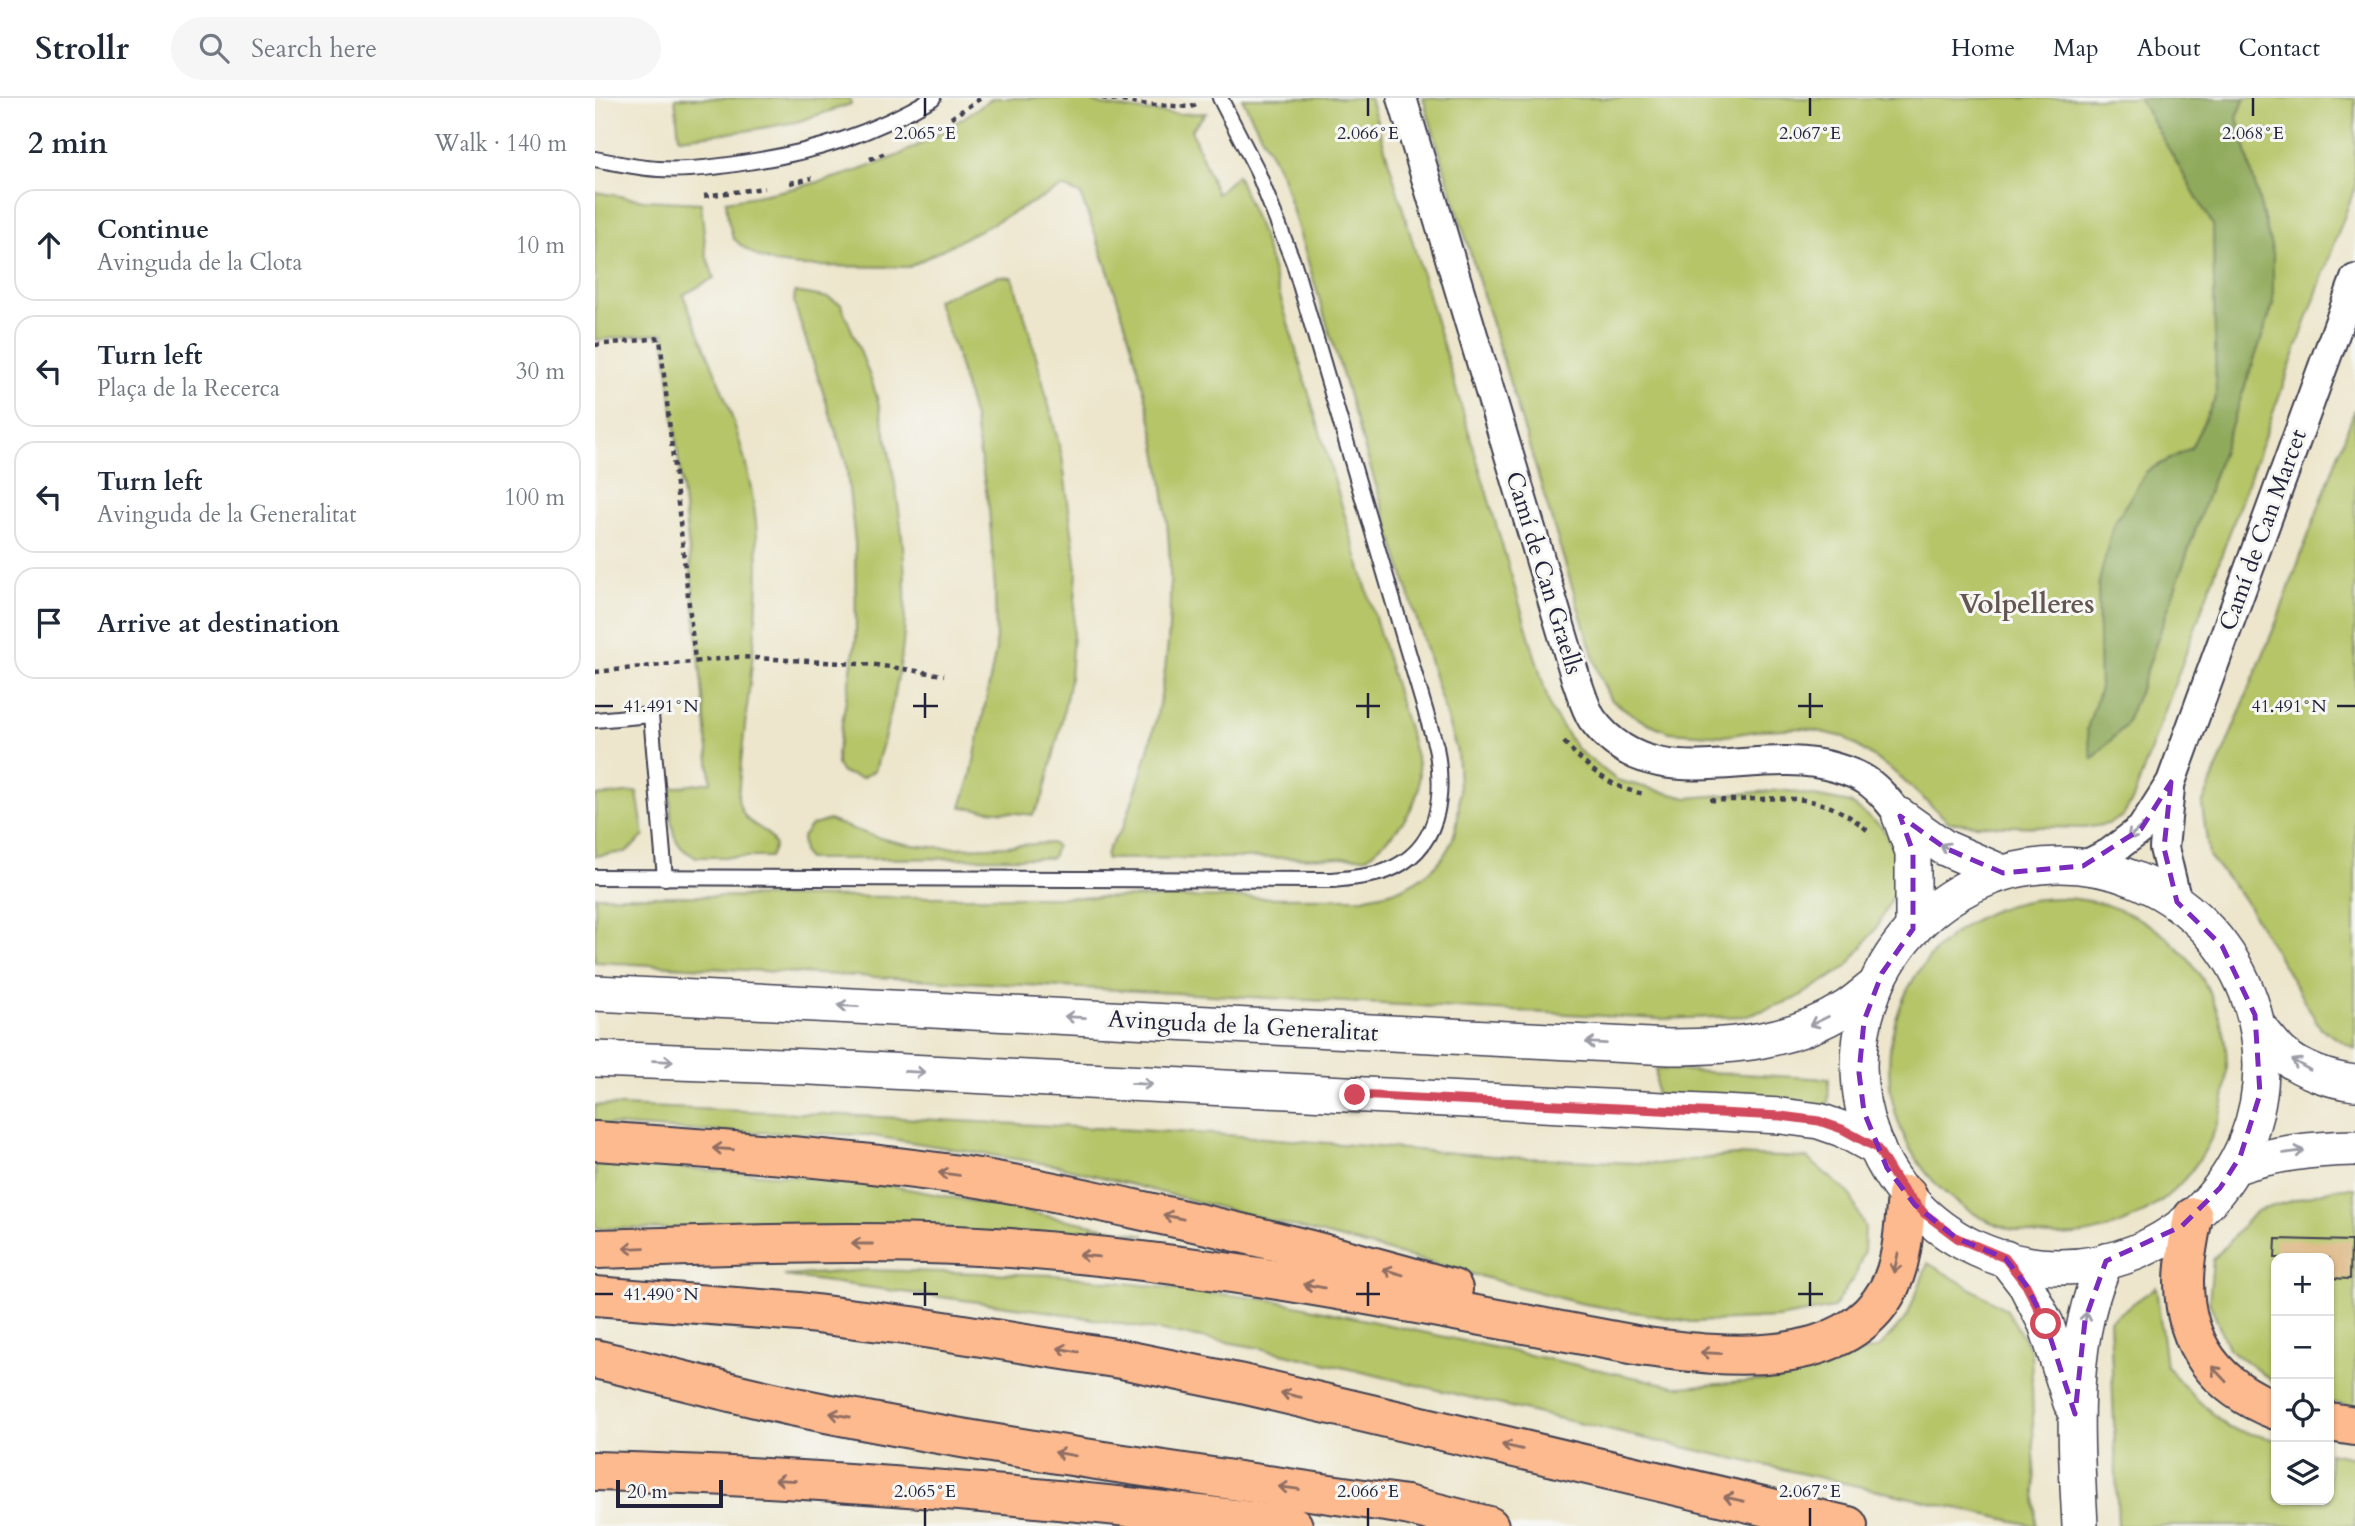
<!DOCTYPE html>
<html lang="en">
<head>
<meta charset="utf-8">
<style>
	:root { --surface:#fff; --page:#f6f6f7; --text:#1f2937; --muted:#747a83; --line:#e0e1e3 }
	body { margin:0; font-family:Cardo,serif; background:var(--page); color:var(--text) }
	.controls { position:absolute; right:21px; bottom:21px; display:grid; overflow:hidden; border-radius:14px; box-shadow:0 2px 5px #0004 }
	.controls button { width:63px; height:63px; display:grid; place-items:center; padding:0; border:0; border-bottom:2px solid var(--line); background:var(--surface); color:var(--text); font:35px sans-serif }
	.scale { position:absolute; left:21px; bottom:18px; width:107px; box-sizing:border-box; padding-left:7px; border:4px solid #22223b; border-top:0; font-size:19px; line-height:24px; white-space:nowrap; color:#22223b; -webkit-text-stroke:5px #f6f6f2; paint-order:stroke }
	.stop { position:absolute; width:21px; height:21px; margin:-16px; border:5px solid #d1495b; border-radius:50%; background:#fff }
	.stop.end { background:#d1495b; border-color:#fff; box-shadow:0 2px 7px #0008 }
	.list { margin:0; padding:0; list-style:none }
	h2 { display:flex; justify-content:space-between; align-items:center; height:91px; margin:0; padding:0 28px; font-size:30px }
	h2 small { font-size:23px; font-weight:400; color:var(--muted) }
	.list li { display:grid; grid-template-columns:46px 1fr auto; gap:21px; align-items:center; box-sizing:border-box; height:112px; margin:0 14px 14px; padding:0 14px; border:2px solid var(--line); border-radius:21px }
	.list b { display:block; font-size:26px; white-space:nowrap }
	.list p { margin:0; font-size:23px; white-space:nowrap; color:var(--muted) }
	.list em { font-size:23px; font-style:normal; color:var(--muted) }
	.icon { flex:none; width:38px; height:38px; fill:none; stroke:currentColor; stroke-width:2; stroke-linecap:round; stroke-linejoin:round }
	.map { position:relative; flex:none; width:1760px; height:1428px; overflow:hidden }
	header { display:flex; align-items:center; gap:42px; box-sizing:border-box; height:98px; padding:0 35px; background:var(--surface); border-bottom:2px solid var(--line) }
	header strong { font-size:33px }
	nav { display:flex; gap:38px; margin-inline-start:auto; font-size:24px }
	.search { width:490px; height:63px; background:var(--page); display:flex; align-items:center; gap:18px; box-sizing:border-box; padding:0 24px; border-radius:38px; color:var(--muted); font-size:26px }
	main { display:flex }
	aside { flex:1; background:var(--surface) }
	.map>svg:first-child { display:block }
</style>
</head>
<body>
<header>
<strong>Strollr</strong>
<div class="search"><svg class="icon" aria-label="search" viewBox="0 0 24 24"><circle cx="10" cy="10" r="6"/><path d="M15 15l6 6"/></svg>Search here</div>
<nav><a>Home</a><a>Map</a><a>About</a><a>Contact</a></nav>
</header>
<main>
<aside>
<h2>2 min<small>Walk · 140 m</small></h2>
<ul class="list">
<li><svg class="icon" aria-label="ahead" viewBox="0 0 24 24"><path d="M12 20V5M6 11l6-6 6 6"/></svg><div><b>Continue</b><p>Avinguda de la Clota</p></div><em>10 m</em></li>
<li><svg class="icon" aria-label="left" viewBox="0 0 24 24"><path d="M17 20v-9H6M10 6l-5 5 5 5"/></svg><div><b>Turn left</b><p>Plaça de la Recerca</p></div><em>30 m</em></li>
<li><svg class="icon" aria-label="left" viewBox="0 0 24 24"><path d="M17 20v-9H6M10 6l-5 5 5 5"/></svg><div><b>Turn left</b><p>Avinguda de la Generalitat</p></div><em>100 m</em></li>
<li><svg class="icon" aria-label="arrive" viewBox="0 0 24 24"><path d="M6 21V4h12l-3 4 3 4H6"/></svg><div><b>Arrive at destination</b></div></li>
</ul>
</aside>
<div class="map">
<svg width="1760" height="1428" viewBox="0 0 1760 1428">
	<rect width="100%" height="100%" fill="#f6f6f2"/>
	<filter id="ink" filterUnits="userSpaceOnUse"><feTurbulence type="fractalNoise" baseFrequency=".0143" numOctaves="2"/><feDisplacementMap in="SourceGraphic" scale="14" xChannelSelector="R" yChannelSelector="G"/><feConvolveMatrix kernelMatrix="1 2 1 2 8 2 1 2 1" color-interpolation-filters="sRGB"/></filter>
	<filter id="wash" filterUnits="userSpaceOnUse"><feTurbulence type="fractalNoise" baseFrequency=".00686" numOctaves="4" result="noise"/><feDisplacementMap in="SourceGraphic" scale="28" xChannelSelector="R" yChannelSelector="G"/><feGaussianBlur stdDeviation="1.57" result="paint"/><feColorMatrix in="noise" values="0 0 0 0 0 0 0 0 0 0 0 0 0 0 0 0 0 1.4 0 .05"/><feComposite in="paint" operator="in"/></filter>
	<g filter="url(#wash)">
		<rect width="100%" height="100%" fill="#ede6cc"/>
		<g fill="#b5c568" stroke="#6c7452" stroke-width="2">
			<polygon points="80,0 255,0 256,6 201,24 150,33 84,40"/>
			<path d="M398,0H487L508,7L547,13L583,16L611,15L596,32L622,96L642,77L667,137L823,665C824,674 825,684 823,693C815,722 794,741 772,759L511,761C510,748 526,737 530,724C545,682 558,641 566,597C597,426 546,254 485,96L467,89L314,169L205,168L180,165L164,159L148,149L138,140L133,122L131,103C188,94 244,82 297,60C333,45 366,21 398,0Z"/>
			<path d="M647,0H775L956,612L982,651L1022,682L1092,700L1188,692L1255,705L1287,729L1302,758L1303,788L1282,829L1252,869L1200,901L1152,918L1065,921L0,864V798L768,800C781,796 798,795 810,789C871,759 866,713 862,654L687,78Z"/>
			<polygon points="828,0 1544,0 1618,127 1621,299 1596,350 1552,373 1503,488 1505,590 1492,631 1498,661 1530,628 1546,589 1678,207 1678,156 1642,19 1650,0 1760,0 1760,89 1538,701 1528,718 1513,726 1489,730 1381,727 1354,724 1297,672 1249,639 1208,630 1168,632 1130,638 1074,634 1046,622 1015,601 1004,577"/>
			<path d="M0,94L49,102L106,105L111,156L119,180L88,197C119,270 153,344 161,425C169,518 149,609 143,701C150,734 169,722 180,748L175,759H102C71,749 77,718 75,690L116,684L94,452L69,235L0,242Z"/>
			<polygon points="403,178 417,179 435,235 467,358 482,472 475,581 465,632 448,699 438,717 366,709 376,678 401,551 400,491 394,411 379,321 360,252 341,202"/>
			<path d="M200,194L234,200L246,206C259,239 275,273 284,307C303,386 318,481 306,562C300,599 291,637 280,672L267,680L247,675L242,667V656L261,541L260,445L251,365L199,205Z"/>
			<polygon points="1760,311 1760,951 1726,931 1649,801 1614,758 1607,707 1681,525"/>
			<polygon points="42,694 49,738 31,754 0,758 0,698"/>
			<path d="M234,722C255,730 275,738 297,743C344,755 406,748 456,745L461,748L457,760L213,761L208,755L207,739L215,728Z"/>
			<circle cx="1463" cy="969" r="169"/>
			<polygon points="1061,971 1234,981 1233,1010 1061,998"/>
			<polygon points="0,1007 227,1016 619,1036 911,1059 1062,1066 1140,1057 1212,1060 1255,1096 1270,1130 1269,1153 1261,1176 1238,1210 1183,1220 1097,1224 983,1205 778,1149 464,1068 272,1037 103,1033 0,1026"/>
			<polygon points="0,1064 277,1084 550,1137 0,1130"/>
			<polygon points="1742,1090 1760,1090 1760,1308 1734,1304 1734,1160 1681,1160 1681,1286 1633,1250 1614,1204 1618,1162 1661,1113"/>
			<polygon points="1333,1165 1412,1212 1436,1253 1441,1428 1034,1337 665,1250 457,1214 189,1178 273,1172 461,1177 677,1202 1085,1289 1188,1281 1285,1249 1312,1219"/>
			<polygon points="1561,1189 1571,1268 1596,1296 1634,1330 1681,1342 1681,1402 1734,1402 1734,1355 1760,1360 1760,1428 1523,1428 1515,1222"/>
		</g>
		<polygon fill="#90aa5c" stroke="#59664c" stroke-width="2" points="1544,0 1650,0 1642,19 1678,156 1678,207 1546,589 1530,628 1497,661 1492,631 1505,590 1503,488 1518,427 1552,373 1596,350 1621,299 1618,127"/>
		<g id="blocks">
			<polygon fill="#dcb37d" points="1681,1141 1756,1143 1755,1181 1734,1180 1734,1160 1680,1160"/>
		</g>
	</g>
	<g filter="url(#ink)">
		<use href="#blocks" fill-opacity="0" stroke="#403f51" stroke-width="2"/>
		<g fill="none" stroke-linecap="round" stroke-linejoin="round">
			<defs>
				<g id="service">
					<path d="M0,61C21,65 42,70 63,71C93,73 124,69 153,64C224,53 276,36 338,0"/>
					<polyline points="0,622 56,617 70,780"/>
					<path d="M0,779L738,782C756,780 774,779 791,773C845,752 850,698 841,649L699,166L661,70L625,0"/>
				</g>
				<g id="minor">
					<path d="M807,0L981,581C986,594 990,610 997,621C1059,705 1159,644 1242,670C1252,673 1263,677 1272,683C1285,692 1295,705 1305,718"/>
					<polyline points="1575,690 1569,750 1582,804"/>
					<polyline points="1488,768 1514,755 1546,731 1576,684 1760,181"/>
				</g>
				<g id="tertiary">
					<polyline points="1305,718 1350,750 1408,775"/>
					<polyline points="1305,718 1318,754 1318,831"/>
					<circle cx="1465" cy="968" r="201"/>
					<path d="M0,895L1075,949C1137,949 1197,944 1251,910C1262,903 1271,894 1281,887"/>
					<path d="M1663,929C1671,937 1678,947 1686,955C1705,972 1735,982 1760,985"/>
					<polyline points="0,961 215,969 1186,1018 1224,1023 1247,1031 1282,1050"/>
					<path d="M1639,1069C1679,1055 1718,1051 1760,1050"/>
					<polyline points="1410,1160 1431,1187 1451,1226 1476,1305"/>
					<path d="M1485,1428C1481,1342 1472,1242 1511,1163"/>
				</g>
				<g id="trunk">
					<path d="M0,1043C122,1051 243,1060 364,1077C421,1085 478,1098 535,1110C644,1133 752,1160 858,1191"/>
					<path d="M1598,1119C1594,1140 1589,1162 1589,1184C1589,1247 1623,1290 1681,1312"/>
					<path d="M0,1151C133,1147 267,1141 399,1149C619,1163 835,1209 1052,1249C1129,1259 1248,1273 1293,1192C1308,1165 1309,1128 1312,1097"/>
					<polyline points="0,1198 205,1214 317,1228 526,1261 643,1285 1253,1428"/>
					<path d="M0,1261C65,1276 131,1294 196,1308C399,1350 605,1377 811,1407"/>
					<polyline points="1734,1324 1760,1328"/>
				</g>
				<g id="motorway">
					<path d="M0,1373C234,1379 466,1399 698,1428"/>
					<polyline points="811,1407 894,1428"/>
				</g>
			</defs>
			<use href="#service" stroke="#403f51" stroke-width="18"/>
			<use href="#minor" stroke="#403f51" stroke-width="32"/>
			<use href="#tertiary" stroke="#403f51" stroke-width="38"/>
			<use href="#trunk" stroke="#403f51" stroke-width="42"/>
			<use href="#motorway" stroke="#403f51" stroke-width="42"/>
			<g stroke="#403f51" stroke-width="4.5" stroke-dasharray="5 5" stroke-linecap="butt">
				<polyline points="507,0 545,6 596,9 603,6"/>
				<polyline points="356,20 386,0"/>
				<polyline points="275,61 293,54"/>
				<polyline points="195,85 217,80"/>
				<polyline points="109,98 169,90"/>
				<polyline points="0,247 65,240 100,562"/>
				<polyline points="0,574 144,559 281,567 349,577"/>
				<path d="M969,644C993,670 1014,690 1050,696"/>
				<path d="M1115,702C1176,704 1221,687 1272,732"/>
			</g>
			<use href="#service" stroke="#fff" stroke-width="14"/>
			<use href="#minor" stroke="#fff" stroke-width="28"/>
			<use href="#tertiary" stroke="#fff" stroke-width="35"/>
			<use href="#trunk" stroke="#fcba8e" stroke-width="38"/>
			<use href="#motorway" stroke="#fcba8e" stroke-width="38"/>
		</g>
		<defs><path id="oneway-shaft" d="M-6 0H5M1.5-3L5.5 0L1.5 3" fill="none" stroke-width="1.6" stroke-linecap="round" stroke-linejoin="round" transform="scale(1.75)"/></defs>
		<g stroke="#9c9ca7">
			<use href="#oneway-shaft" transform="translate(1540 734) rotate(138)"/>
			<use href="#oneway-shaft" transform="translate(1354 751) rotate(-151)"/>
			<use href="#oneway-shaft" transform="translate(253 908) rotate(-177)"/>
			<use href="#oneway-shaft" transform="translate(480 919) rotate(-177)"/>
			<use href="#oneway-shaft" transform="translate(1224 923) rotate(154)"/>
			<use href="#oneway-shaft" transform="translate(1001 945) rotate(-177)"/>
			<use href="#oneway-shaft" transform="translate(68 963) rotate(2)"/>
			<use href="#oneway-shaft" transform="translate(1706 967) rotate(-150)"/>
			<use href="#oneway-shaft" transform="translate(320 974) rotate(3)"/>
			<use href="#oneway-shaft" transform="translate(547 986) rotate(3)"/>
			<use href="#oneway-shaft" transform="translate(1699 1054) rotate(-8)"/>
			<use href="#oneway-shaft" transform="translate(1490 1224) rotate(-80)"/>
		</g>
		<g stroke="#8f6e64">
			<use href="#oneway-shaft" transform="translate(128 1051) rotate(-176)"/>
			<use href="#oneway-shaft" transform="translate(354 1076) rotate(-172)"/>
			<use href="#oneway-shaft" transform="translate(578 1119) rotate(-168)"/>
			<use href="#oneway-shaft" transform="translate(267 1146) rotate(180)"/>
			<use href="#oneway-shaft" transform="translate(39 1150) rotate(178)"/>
			<use href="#oneway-shaft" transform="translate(494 1158) rotate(-175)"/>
			<use href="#oneway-shaft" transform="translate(1301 1165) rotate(102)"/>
			<use href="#oneway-shaft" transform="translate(798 1174) rotate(-164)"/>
			<use href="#oneway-shaft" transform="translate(719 1188) rotate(-170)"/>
			<use href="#oneway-shaft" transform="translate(473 1252) rotate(-170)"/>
			<use href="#oneway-shaft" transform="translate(1116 1255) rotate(-177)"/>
			<use href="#oneway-shaft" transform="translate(1624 1276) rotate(-133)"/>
			<use href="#oneway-shaft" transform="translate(696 1297) rotate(-167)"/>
			<use href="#oneway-shaft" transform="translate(245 1317) rotate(-169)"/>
			<use href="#oneway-shaft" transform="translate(917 1349) rotate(-167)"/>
			<use href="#oneway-shaft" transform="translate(470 1356) rotate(-170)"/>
			<use href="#oneway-shaft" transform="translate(190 1382) rotate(-177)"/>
			<use href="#oneway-shaft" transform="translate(694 1390) rotate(-172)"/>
			<use href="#oneway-shaft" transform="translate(1139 1401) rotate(-167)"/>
		</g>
	</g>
	<g fill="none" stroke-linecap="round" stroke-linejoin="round" filter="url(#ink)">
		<polyline stroke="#d1495b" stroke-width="9" points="760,997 1186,1018 1224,1023 1247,1031 1282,1050 1305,1088 1330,1116 1362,1140 1410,1160 1431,1187 1451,1226"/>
	</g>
	<path fill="none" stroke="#7b2cbf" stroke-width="5" stroke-dasharray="14 9" stroke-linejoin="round" d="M1576,684L1569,750L1582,804L1627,848L1660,917L1665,996L1645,1059L1625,1090L1587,1128L1511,1163L1490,1222L1480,1316L1451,1226L1431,1187L1410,1160L1361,1140L1320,1107L1292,1070L1269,1014L1264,975L1269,923L1287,875L1318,831V754L1305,718L1350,750L1408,775L1488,768L1546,731Z"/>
	<path fill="none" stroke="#22223b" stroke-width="2.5" d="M330,0V18M773,0V18M1215,0V18M1658,0V18M330,595V620M773,595V620M1215,595V620M0,608H18M318,608H343M761,608H785M1203,608H1228M1742,608H1760M330,1184V1208M773,1184V1208M1215,1184V1208M0,1196H18M318,1196H343M761,1196H785M1203,1196H1228M330,1410V1428M773,1410V1428M1215,1410V1428"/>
	<g text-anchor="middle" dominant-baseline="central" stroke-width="6" stroke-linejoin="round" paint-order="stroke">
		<g font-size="24" fill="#22223b" stroke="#f6f6f2">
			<text transform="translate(1668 432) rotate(-70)">Camí de Can Marcet</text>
			<text transform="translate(949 475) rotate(73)">Camí de Can Graells</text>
			<text transform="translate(648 928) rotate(3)">Avinguda de la Generalitat</text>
		</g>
		<g font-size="28" font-weight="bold" fill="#635552" stroke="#f6f6f2">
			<text x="1432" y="506">Volpelleres</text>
		</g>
	</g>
	<g font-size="18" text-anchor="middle" fill="#22223b" stroke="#f6f6f2" stroke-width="6" stroke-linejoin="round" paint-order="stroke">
		<text x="330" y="41">2.065°E</text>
		<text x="773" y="41">2.066°E</text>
		<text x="1215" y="41">2.067°E</text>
		<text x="1658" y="41">2.068°E</text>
		<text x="66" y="614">41.491°N</text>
		<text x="1694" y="614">41.491°N</text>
		<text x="66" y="1202">41.490°N</text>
		<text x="330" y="1399">2.065°E</text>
		<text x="773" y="1399">2.066°E</text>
		<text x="1215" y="1399">2.067°E</text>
	</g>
</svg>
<div class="controls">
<button>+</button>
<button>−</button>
<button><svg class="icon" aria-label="locate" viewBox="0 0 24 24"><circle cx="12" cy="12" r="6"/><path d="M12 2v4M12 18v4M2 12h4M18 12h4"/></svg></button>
<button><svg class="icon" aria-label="layers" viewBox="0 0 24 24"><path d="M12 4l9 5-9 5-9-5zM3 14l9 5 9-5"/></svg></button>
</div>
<div class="scale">20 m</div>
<div class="stop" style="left:1451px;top:1226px"></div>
<div class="stop end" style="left:760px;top:997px"></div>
</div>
</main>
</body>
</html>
